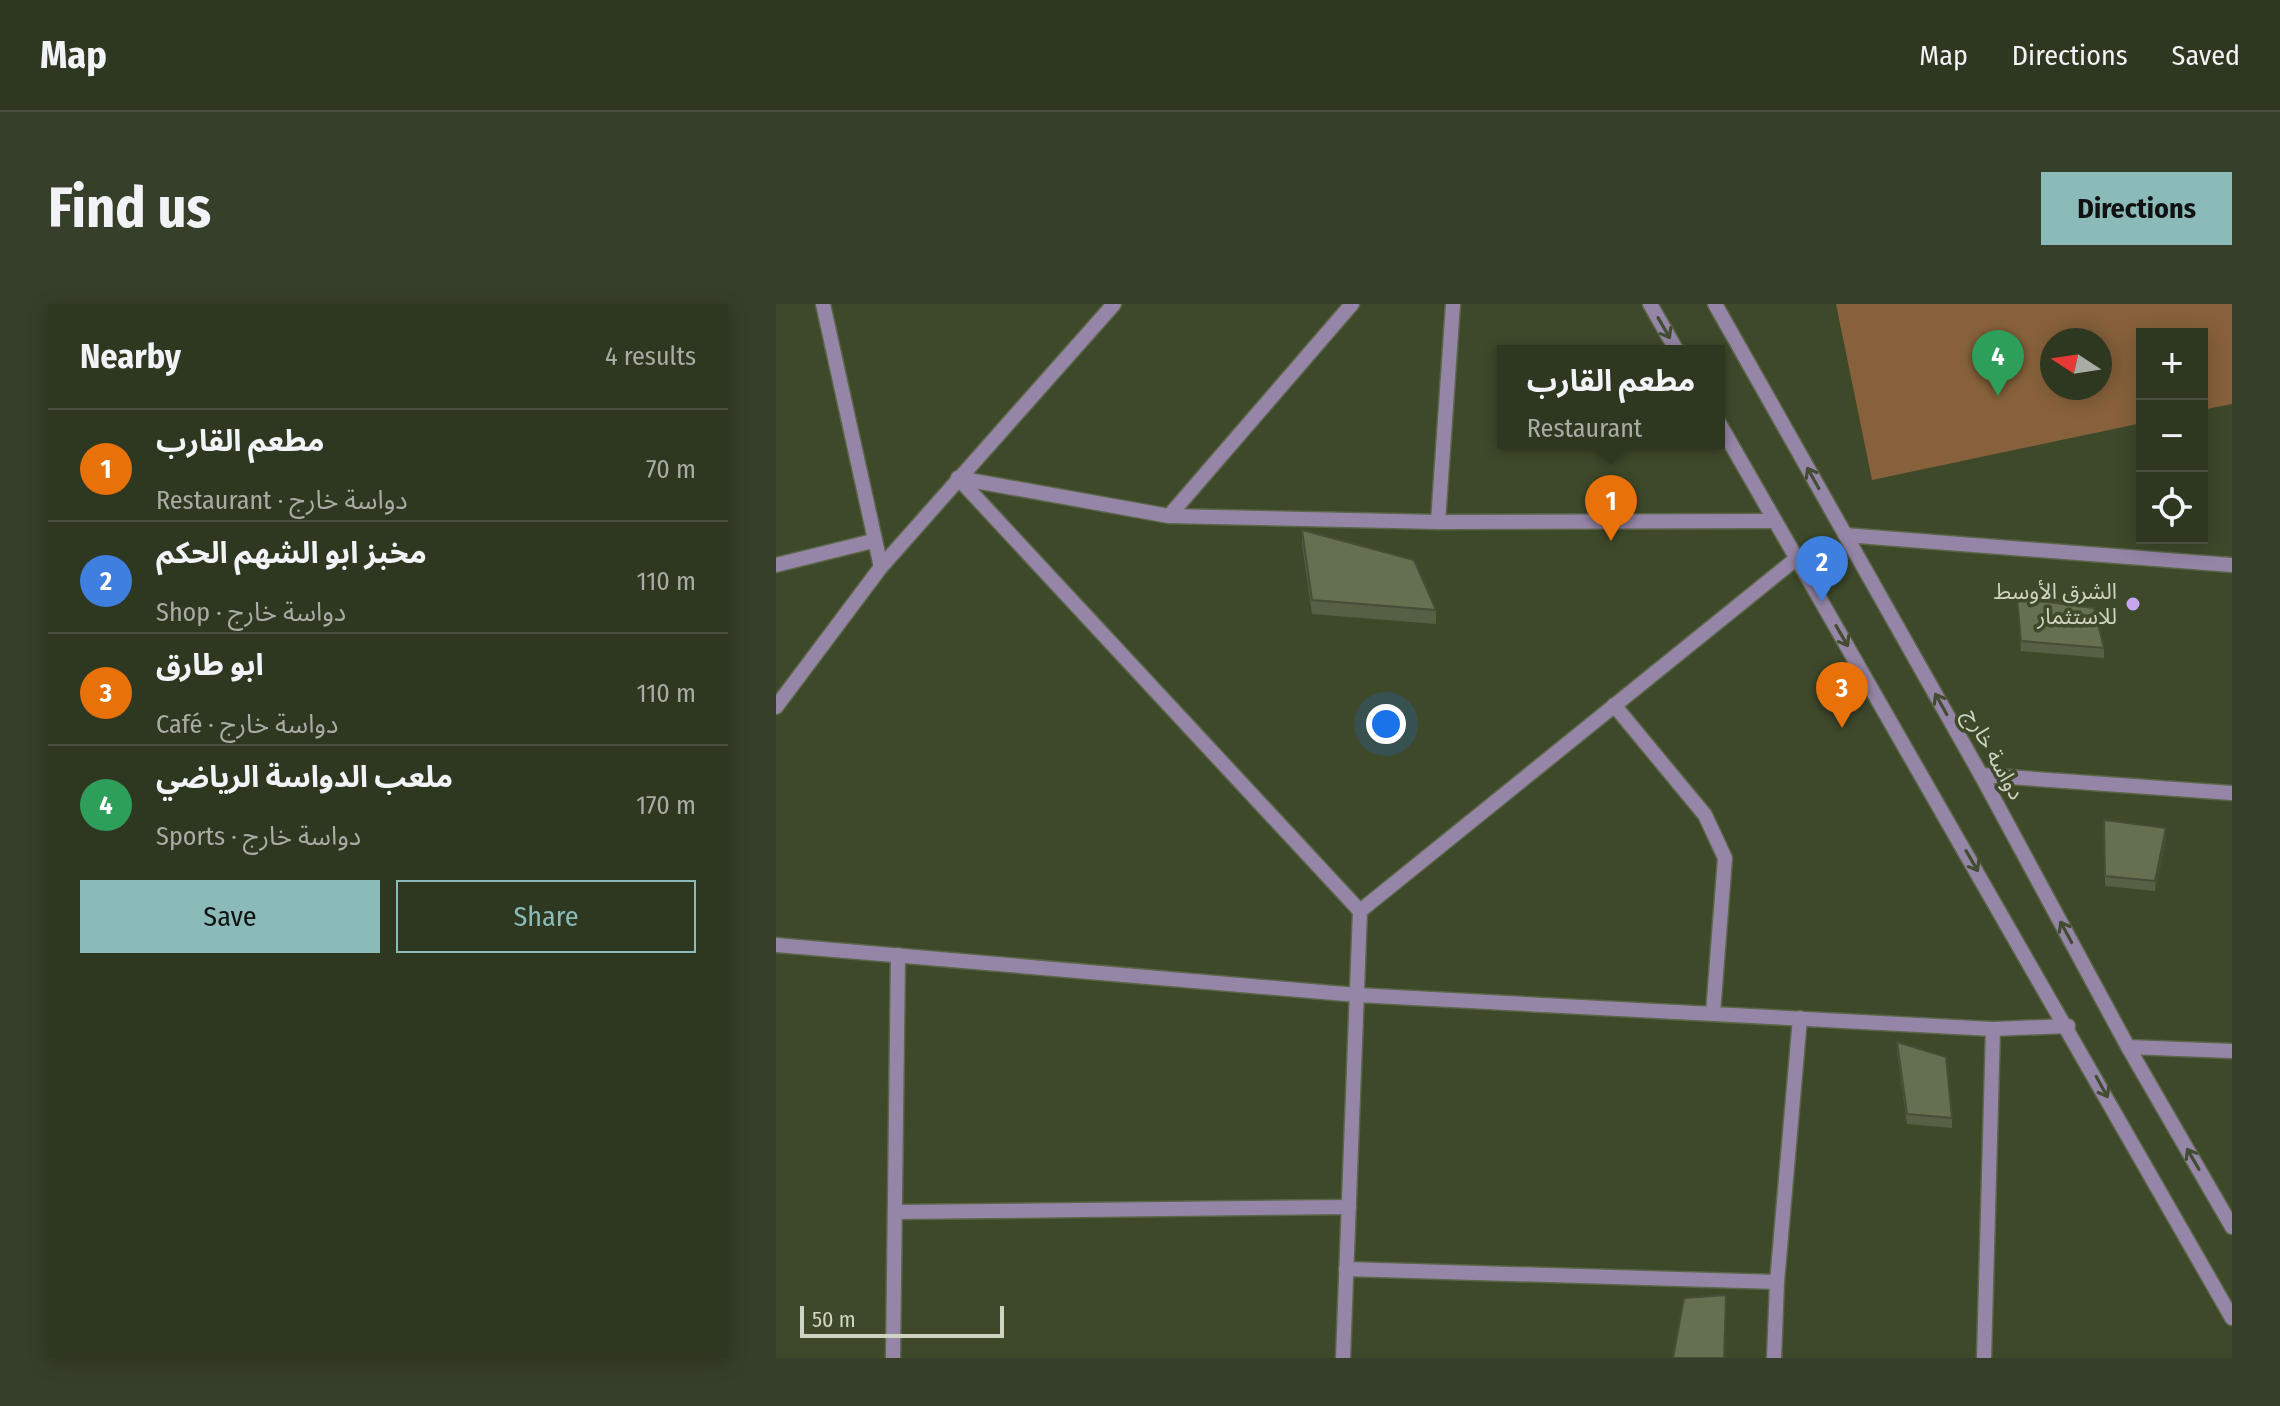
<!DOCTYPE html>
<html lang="en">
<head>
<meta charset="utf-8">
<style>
	:root { --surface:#2e3720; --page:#363f29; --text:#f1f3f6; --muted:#a7aca5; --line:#49513e; --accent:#8bbbb9 }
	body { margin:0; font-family:"Fira Sans Condensed","Noto Sans Arabic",sans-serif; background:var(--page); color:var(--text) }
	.controls { position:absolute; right:24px; top:24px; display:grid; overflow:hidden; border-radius:0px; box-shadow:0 4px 20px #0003 }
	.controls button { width:72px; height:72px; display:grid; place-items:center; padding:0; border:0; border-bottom:2px solid var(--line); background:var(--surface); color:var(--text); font:40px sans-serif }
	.compass { position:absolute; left:1264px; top:24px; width:72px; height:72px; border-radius:50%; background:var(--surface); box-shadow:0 4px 20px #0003; rotate:282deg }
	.scale { position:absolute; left:24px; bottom:20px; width:204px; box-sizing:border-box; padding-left:8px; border:4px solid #cdd5c2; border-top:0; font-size:22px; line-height:28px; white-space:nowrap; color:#cdd5c2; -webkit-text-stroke:6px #3e492a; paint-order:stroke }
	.you { position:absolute; left:610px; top:420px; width:28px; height:28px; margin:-20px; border:6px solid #fff; border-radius:50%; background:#1a73e8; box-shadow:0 0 0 12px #1a73e833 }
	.badge { display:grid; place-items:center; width:52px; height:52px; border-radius:50%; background:var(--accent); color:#fff; font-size:26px; font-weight:700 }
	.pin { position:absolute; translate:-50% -66px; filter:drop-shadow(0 2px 4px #0008) }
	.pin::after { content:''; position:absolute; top:42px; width:28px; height:24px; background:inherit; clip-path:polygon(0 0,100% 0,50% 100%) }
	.popup { position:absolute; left:721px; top:41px; width:228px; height:104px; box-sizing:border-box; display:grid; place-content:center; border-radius:0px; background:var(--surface); filter:drop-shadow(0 2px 6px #0005); font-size:26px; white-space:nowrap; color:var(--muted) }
	.popup b { font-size:30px; color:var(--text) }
	.popup::after { content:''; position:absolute; left:50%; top:100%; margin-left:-16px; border:16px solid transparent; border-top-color:var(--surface) }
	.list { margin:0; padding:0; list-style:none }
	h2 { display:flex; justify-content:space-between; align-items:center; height:104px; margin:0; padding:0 32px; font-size:34px }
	h2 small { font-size:26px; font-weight:400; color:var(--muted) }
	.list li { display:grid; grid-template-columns:52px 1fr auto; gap:24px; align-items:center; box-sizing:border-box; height:112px; padding:0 32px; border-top:2px solid var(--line) }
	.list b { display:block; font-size:30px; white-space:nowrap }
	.list p { margin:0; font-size:26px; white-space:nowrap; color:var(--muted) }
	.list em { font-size:26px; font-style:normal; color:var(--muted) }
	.actions { display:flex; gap:16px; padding:24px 32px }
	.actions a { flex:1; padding:18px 0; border:2px solid var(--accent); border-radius:0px; text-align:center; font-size:28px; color:var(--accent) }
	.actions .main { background:var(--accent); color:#111 }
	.icon { flex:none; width:44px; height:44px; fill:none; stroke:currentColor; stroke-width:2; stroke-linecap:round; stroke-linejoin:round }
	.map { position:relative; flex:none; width:1456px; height:1054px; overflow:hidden; border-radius:0px }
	header { display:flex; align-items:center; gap:48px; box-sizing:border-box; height:112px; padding:0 40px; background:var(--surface); border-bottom:2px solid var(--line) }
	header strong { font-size:38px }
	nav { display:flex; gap:44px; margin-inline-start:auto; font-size:28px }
	.intro { display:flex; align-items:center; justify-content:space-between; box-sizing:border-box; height:192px; padding:0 48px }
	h1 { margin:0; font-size:56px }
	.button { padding:20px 36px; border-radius:0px; background:var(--accent); color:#111; font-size:28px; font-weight:700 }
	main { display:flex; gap:48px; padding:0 48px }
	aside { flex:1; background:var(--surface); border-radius:0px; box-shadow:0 4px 20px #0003 }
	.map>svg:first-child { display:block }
</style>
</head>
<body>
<header>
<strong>Map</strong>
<nav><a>Map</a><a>Directions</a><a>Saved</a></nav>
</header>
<div class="intro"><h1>Find us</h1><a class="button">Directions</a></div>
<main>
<aside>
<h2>Nearby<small>4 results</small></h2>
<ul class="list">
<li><span class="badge" style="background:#e8710a">1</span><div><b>مطعم القارب</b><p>Restaurant · دواسة خارج</p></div><em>70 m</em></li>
<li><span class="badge" style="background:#3f7fe0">2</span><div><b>مخبز ابو الشهم الحكم</b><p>Shop · دواسة خارج</p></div><em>110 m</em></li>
<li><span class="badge" style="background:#e8710a">3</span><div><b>ابو طارق</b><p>Café · دواسة خارج</p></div><em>110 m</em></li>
<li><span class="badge" style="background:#2e9e5b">4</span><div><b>ملعب الدواسة الرياضي</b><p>Sports · دواسة خارج</p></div><em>170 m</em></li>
</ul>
<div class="actions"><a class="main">Save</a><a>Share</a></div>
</aside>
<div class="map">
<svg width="1456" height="1054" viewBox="0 0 1456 1054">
	<rect width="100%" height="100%" fill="#3e492a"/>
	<path fill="#87613b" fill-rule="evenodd" d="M1060,0H1456V100L1426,106V30H1366V119L1096,176ZM1276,36H1324V84H1276Z"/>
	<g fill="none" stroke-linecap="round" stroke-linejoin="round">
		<defs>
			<g id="minor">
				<polyline points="47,0 105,263"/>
				<polyline points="874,0 901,47"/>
				<polyline points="939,0 1205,471 1352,743 1456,923"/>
				<polyline points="943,119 1456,1014"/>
				<polyline points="182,174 584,607 567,1054"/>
				<polyline points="182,174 393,212 662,218 999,217"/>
				<polyline points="393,212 576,0"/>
				<polyline points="662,218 677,0"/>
				<polyline points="1069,231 1456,261"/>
				<polyline points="0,261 97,237"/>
				<polyline points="838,401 929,511 949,554 937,709"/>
				<polyline points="0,403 105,263 338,0"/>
				<polyline points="1205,471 1456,489"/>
				<polyline points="584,607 1021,254"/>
				<polyline points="0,641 581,691 1217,725 1292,722"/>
				<polyline points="1352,743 1456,747"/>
				<polyline points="121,908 573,903"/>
				<polyline points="570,965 1001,978"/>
				<polyline points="117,1054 122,651"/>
				<polyline points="998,1054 1001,978 1024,714"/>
				<polyline points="1208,1054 1217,725"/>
			</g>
		</defs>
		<use href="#minor" stroke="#5b6548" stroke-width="17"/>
		<use href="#minor" stroke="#9586a7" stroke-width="14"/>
	</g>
	<g fill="#566044">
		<polygon points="526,226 660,306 660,320 536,310 526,240"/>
		<polygon points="1241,294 1328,344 1328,354 1245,347"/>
		<polygon points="1328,516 1390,534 1379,587 1329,582"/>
		<polygon points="1121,738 1176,814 1176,824 1131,820 1121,748"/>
	</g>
	<polygon fill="#464e37" points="1390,524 1390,534 1379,587 1379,577"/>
	<g fill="#64704f" stroke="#464e37" stroke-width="2">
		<polygon points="526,226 638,256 660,306 536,296"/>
		<polygon points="1241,294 1318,304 1328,344 1245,337"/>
		<polygon points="1328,516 1390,524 1379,577 1329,572"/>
		<polygon points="1121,738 1170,753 1176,814 1131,810"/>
		<polygon points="950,991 948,1054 897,1054 908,994"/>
	</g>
	<defs><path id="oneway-shaft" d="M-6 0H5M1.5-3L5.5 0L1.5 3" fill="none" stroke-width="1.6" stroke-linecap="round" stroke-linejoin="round" transform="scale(2)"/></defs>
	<g stroke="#424c30">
		<use href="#oneway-shaft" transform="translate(888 24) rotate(60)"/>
		<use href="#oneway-shaft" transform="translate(1037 174) rotate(-119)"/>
		<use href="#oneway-shaft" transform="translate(1066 332) rotate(60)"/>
		<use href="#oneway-shaft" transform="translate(1165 400) rotate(-119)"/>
		<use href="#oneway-shaft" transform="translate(1196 557) rotate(60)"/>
		<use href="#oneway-shaft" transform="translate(1290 628) rotate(-118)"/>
		<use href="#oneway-shaft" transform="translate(1326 783) rotate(61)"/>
		<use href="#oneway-shaft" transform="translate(1417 855) rotate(-120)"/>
	</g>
	<circle fill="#c7a6ef" stroke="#3e492a" stroke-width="3" cx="1357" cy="300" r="8"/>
	<g text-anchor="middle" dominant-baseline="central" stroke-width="7" stroke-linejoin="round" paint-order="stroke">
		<g font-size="22" fill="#cdd5c2" stroke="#3e492a" text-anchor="end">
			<text x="1341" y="287">الشرق الأوسط<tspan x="1341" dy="25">للاستثمار</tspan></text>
		</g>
		<g font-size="22" fill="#cdd5c2" stroke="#3e492a">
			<text transform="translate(1218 450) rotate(61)">دواسة خارج</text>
		</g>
	</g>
</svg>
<div class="controls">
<button>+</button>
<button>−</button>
<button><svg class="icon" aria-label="locate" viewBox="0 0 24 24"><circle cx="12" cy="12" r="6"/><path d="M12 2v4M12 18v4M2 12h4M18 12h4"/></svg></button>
</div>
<svg class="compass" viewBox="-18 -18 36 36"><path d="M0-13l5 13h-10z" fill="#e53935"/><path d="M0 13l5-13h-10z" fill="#a7aca5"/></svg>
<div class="scale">50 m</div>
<div class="you"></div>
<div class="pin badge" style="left:835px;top:237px;background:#e8710a">1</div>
<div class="popup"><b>مطعم القارب</b>Restaurant</div>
<div class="pin badge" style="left:1046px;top:298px;background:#3f7fe0">2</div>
<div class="pin badge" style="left:1066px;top:424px;background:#e8710a">3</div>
<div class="pin badge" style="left:1222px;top:92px;background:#2e9e5b">4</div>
</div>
</main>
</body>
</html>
